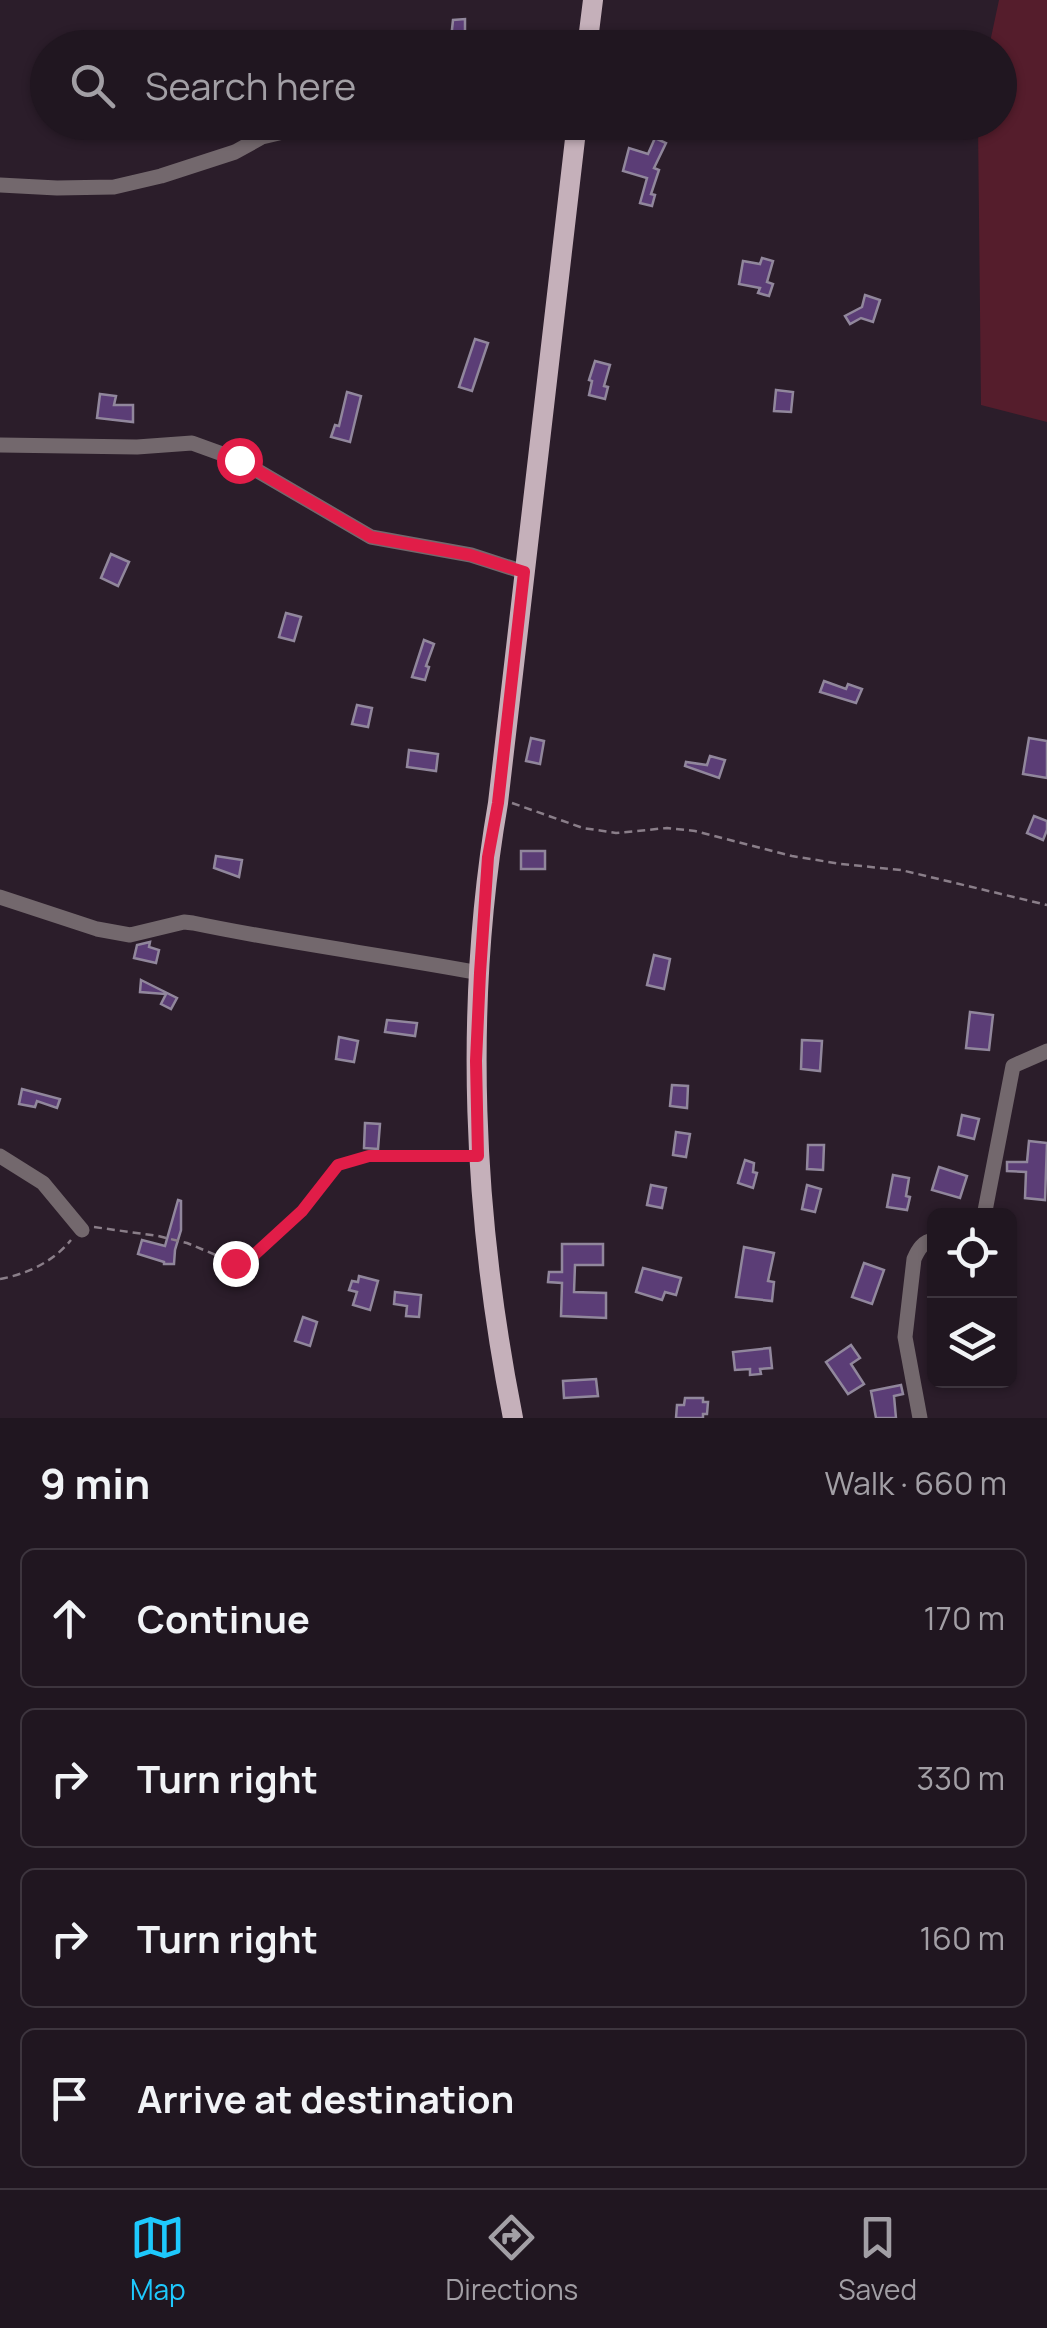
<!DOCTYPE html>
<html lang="en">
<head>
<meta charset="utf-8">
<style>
	:root { --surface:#201620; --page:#2d232d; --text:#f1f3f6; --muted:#a29fa5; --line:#3d353e; --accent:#1ec9fd }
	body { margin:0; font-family:Manrope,sans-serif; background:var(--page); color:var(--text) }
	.controls { position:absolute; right:30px; bottom:30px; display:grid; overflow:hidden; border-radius:15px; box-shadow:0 2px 8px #0004 }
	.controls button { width:90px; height:90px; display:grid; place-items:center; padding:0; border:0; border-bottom:2px solid var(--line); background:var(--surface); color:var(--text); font:50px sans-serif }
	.stop { position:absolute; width:30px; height:30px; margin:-22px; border:8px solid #e11d48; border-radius:50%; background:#fff }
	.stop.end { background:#e11d48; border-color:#fff; box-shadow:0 2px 10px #0008 }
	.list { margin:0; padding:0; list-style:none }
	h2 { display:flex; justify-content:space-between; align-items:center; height:130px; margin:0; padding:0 40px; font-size:42px }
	h2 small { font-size:32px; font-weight:400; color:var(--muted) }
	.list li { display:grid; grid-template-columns:65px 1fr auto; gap:30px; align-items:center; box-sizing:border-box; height:140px; margin:0 20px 20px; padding:0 20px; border:2px solid var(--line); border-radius:15px }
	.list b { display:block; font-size:38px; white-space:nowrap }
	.list em { font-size:32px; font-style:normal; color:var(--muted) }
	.icon { flex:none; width:55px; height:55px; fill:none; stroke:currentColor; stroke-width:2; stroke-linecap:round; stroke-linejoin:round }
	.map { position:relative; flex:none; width:1047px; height:1418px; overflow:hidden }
	.search { position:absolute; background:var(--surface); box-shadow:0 2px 8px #0004; left:30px; right:30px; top:30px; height:110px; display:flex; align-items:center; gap:25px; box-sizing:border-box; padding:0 35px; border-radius:55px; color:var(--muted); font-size:38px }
	.sheet { height:770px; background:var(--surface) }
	nav { display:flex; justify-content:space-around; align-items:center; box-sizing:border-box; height:140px; border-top:2px solid var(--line); background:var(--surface); font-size:28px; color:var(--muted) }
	nav a { display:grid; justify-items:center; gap:5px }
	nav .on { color:var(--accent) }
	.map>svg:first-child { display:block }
</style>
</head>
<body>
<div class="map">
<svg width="1047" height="1418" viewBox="0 0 1047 1418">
	<rect width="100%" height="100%" fill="#2b1d2a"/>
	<polygon fill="#551d2c" points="999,0 1047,0 1047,422 981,405 978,123 1000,122 1000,48 989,47"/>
	<g fill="#5b3d76" stroke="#91879c" stroke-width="2.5">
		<polygon points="465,19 465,32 467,32 467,48 450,48 453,20"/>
		<polygon points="655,138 666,143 654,168 659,170 651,194 655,195 652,206 640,203 647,178 623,171 629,148 648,154"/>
		<polygon points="762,258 773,261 767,282 773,284 769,296 758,293 760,288 739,284 743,261 760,264"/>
		<polygon points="865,295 880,300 873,322 861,318 850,324 845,316 862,307"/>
		<polygon points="475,339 488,343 472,391 459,387"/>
		<polygon points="595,361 610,365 604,386 608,387 605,399 589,395 592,381 589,380"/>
		<polygon points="776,390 793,392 791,412 774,411"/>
		<polygon points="347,392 361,396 350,442 331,437 335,425 339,426"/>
		<polygon points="100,394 116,396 114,405 133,405 133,422 97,418"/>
		<polygon points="111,554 129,562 118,586 101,578"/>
		<polygon points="286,613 301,617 294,641 279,637"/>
		<polygon points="424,640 434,644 426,666 429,667 425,680 412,677"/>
		<polygon points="824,681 846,689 848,684 862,689 856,703 820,692"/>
		<polygon points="357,705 372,708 368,727 352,724"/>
		<polygon points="531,738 544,741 540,764 526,761"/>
		<polygon points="1029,738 1047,741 1047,778 1023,774"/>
		<polygon points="409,750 438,754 436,771 407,767"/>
		<polygon points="710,756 725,760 719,778 685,766 686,762 707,765"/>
		<polygon points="1034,816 1047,821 1047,830 1043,840 1027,833"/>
		<rect x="521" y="851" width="24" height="18"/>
		<polygon points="216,856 242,860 239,877 214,868"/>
		<polygon points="150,942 149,947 159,950 156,963 134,958 137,945"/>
		<polygon points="654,955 670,959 664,989 647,985"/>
		<polygon points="141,980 177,998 171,1009 161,1004 166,994 140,992"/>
		<polygon points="970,1012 993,1015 989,1050 966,1048"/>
		<polygon points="387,1020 417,1023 415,1036 385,1032"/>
		<polygon points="339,1037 358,1041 354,1062 336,1059"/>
		<polygon points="802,1040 822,1041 820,1071 801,1069"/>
		<polygon points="672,1085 688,1086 687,1108 670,1106"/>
		<polygon points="22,1089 60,1099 57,1108 37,1101 35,1107 19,1104"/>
		<polygon points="962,1115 979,1119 974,1139 958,1135"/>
		<polygon points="365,1123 380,1124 378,1149 364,1148"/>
		<polygon points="676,1132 690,1134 686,1157 673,1155"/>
		<polygon points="1029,1141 1047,1143 1045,1200 1025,1198 1026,1172 1007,1171 1007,1162 1027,1162"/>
		<polygon points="808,1145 824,1145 823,1170 807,1169"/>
		<polygon points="745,1160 754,1163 753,1172 757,1173 753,1188 738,1183"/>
		<polygon points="939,1167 967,1176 960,1198 932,1190"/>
		<polygon points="893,1175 909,1178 906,1196 910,1197 907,1210 887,1207"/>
		<polygon points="651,1185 666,1188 662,1208 647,1205"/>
		<polygon points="807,1185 821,1189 815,1212 802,1209"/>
		<polygon points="178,1200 181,1201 181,1230 175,1250 174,1264 164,1264 164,1262 138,1254 142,1240 165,1246"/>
		<polygon points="562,1244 603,1244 603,1265 575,1265 574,1292 606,1293 606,1318 561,1316 562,1283 548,1282 549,1272 562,1272"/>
		<polygon points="744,1247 774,1253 768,1281 774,1282 772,1301 736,1297"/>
		<polygon points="864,1263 884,1270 872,1304 852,1297"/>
		<polygon points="643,1268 681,1278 676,1295 665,1292 662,1300 636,1292"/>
		<polygon points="359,1276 378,1281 370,1310 353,1305 357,1292 349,1290 352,1281 358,1282"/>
		<polygon points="395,1292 421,1295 419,1317 406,1316 407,1306 394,1304"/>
		<polygon points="303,1317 317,1322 310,1346 295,1341"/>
		<polygon points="851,1345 860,1358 851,1364 864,1384 848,1394 826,1362"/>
		<polygon points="770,1348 772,1368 760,1369 761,1374 750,1375 750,1369 735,1370 733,1352"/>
		<polygon points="596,1379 598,1396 564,1398 563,1381"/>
		<polygon points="901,1385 903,1394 894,1396 896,1418 876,1418 871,1391"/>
		<polygon points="685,1398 703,1398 703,1402 708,1402 707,1414 703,1414 703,1418 676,1418 677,1405 684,1405"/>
	</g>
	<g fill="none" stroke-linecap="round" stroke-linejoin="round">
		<g stroke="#8a7e89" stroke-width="2.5" stroke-dasharray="8 5" stroke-linecap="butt">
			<polyline points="512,803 583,828 616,833 667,828 695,831 792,856 841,864 901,870 1047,905"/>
			<polyline points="94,1227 158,1236 187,1243 235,1263 246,1261 255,1255 301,1211 331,1170 338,1165 369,1156 462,1156"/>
			<path d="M0,1279C27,1274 53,1262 71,1240"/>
		</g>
		<g stroke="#73686d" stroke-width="15">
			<polyline points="0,185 57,188 114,187 161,176 235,152 262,137 300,128 342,122"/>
			<polyline points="0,445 137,447 192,443 239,460 371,537 471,555 524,572"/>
			<path d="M0,897L97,929L130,935L184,922L193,923C288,943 384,955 480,973"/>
			<polyline points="0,1156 43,1183 82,1230"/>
			<polyline points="984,1216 1013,1066 1047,1051"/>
			<path d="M920,1418L905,1337L914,1259C918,1250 923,1241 934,1240"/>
		</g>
		<g stroke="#c5b0ba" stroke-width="20">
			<polyline points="587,48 593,0"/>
			<path d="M513,1418C473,1217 463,1006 498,803L577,122"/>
		</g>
	</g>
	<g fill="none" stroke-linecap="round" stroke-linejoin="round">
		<polyline stroke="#e11d48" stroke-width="12" points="235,1263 246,1261 254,1255 302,1211 338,1165 369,1156 478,1156 476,1061 480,973 488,857 498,803 524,572 470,555 371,537 239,460"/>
	</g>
</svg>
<div class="controls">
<button><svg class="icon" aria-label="locate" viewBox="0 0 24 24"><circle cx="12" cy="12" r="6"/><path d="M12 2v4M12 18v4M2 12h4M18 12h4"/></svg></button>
<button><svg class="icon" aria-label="layers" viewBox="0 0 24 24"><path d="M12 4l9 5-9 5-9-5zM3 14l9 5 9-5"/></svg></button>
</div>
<div class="stop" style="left:239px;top:460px"></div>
<div class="stop end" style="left:235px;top:1263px"></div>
<div class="search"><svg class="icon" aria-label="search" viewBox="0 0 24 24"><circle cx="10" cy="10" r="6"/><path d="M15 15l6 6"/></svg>Search here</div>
</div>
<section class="sheet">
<h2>9 min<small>Walk · 660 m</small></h2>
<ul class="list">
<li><svg class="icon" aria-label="ahead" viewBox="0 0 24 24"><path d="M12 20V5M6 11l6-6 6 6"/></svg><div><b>Continue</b></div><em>170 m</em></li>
<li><svg class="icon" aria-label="right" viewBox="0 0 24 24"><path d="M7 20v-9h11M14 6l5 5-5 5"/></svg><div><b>Turn right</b></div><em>330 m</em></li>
<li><svg class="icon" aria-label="right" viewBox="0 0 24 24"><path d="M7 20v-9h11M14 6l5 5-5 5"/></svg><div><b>Turn right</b></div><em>160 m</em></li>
<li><svg class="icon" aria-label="arrive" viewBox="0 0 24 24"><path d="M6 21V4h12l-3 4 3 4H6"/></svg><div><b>Arrive at destination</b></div></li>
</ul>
</section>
<nav>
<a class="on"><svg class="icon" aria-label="map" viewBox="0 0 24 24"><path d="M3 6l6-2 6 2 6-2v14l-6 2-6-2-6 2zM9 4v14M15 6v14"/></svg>Map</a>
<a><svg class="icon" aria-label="directions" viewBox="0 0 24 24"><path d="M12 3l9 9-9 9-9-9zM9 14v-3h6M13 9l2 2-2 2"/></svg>Directions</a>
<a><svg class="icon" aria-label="saved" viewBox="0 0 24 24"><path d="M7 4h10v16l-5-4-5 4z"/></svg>Saved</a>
</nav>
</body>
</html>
